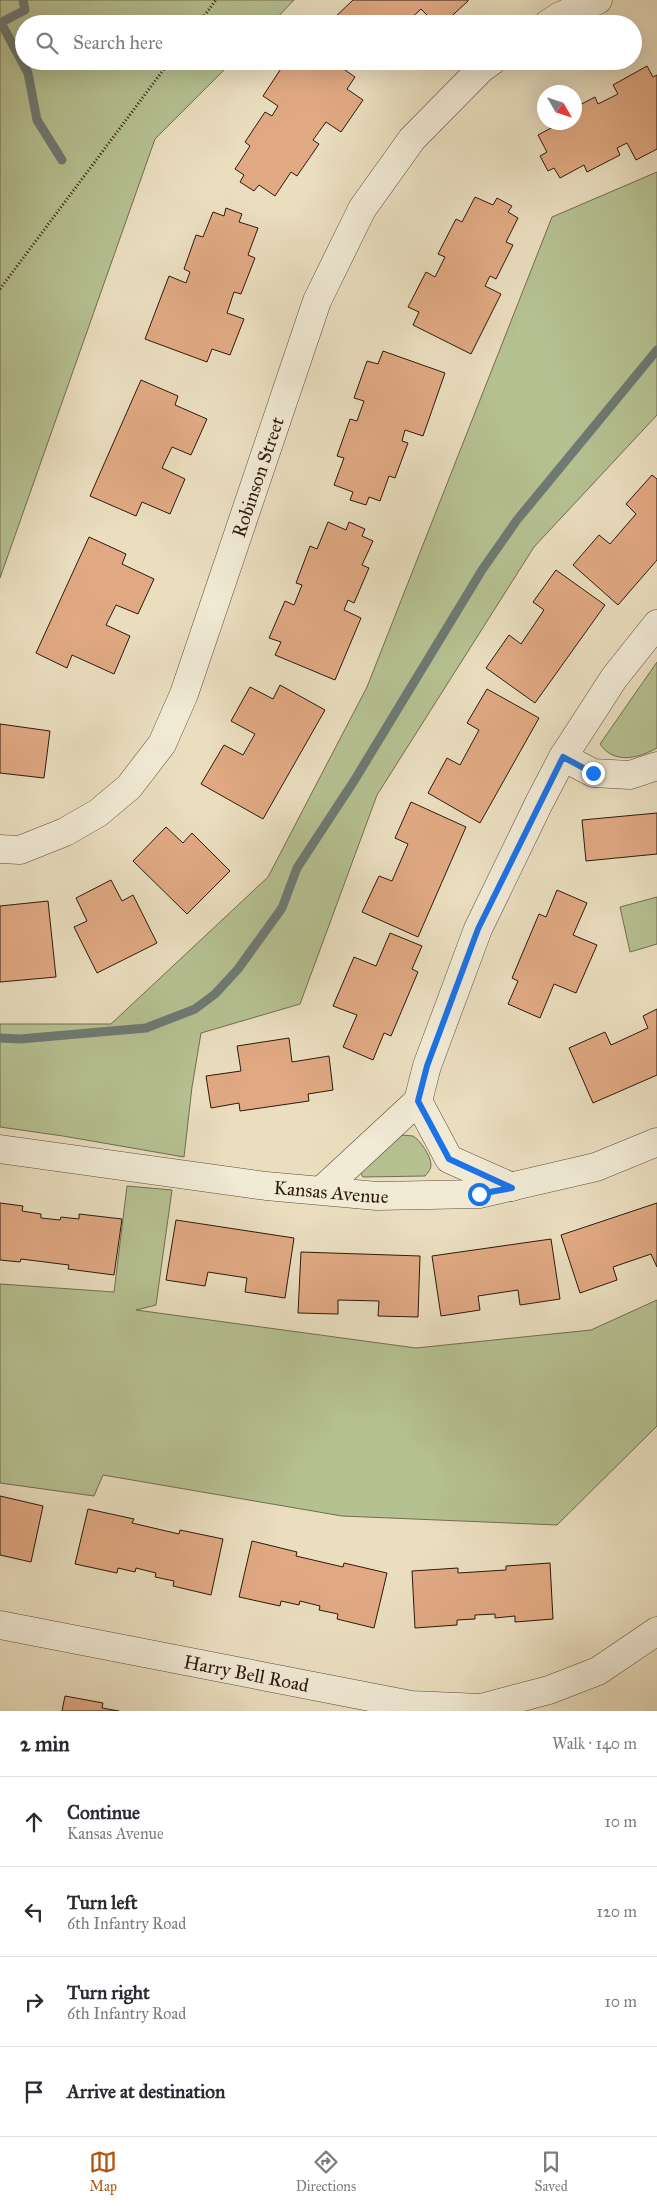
<!DOCTYPE html>
<html lang="en">
<head>
<meta charset="utf-8">
<style>
	:root { --surface:#fff; --page:#f2f2f3; --text:#2b2b33; --muted:#7c7c81; --line:#e1e1e2; --accent:#b45309 }
	body { margin:0; font-family:"IM FELL Great Primer",serif; background:var(--page); color:var(--text) }
	.compass { position:absolute; left:537px; top:85px; width:45px; height:45px; border-radius:50%; background:var(--surface); box-shadow:0 5px 20px #0002; rotate:129deg }
	.stop { position:absolute; width:15px; height:15px; margin:-11px; border:4px solid #1a73e8; border-radius:50%; background:#fff }
	.stop.end { background:#1a73e8; border-color:#fff; box-shadow:0 1px 5px #0008 }
	.list { margin:0; padding:0; list-style:none }
	h2 { display:flex; justify-content:space-between; align-items:center; height:65px; margin:0; padding:0 20px; font-size:21px }
	h2 small { font-size:16px; font-weight:400; color:var(--muted) }
	.list li { display:grid; grid-template-columns:32px 1fr auto; gap:15px; align-items:center; box-sizing:border-box; height:90px; padding:0 20px; border-top:1px solid var(--line) }
	.list b { display:block; font-size:19px; white-space:nowrap }
	.list p { margin:0; font-size:16px; white-space:nowrap; color:var(--muted) }
	.list em { font-size:16px; font-style:normal; color:var(--muted) }
	.icon { flex:none; width:28px; height:28px; fill:none; stroke:currentColor; stroke-width:2; stroke-linecap:round; stroke-linejoin:round }
	.map { position:relative; flex:none; width:657px; height:1711px; overflow:hidden }
	.search { position:absolute; background:var(--surface); box-shadow:0 5px 20px #0002; left:15px; right:15px; top:15px; height:55px; display:flex; align-items:center; gap:12px; box-sizing:border-box; padding:0 18px; border-radius:28px; color:var(--muted); font-size:19px }
	.sheet { height:425px; background:var(--surface) }
	nav { display:flex; justify-content:space-around; align-items:center; box-sizing:border-box; height:70px; border-top:1px solid var(--line); background:var(--surface); font-size:14px; color:var(--muted) }
	nav a { display:grid; justify-items:center; gap:2px }
	nav .on { color:var(--accent) }
	.map>svg:first-child { display:block }
</style>
</head>
<body>
<div class="map">
<svg width="657" height="1711" viewBox="0 0 657 1711">
	<rect width="100%" height="100%" fill="#eadebf"/>
	<filter id="stains"><feTurbulence type="fractalNoise" baseFrequency=".004" numOctaves="4"/><feColorMatrix values="0 0 0 0 .2 0 0 0 0 .09 0 0 0 0 .02 0 0 0 .5 -.17"/></filter>
	<radialGradient id="worn" r=".72"><stop offset=".6" stop-color="#630" stop-opacity="0"/><stop offset="1" stop-color="#630" stop-opacity=".3"/></radialGradient>
	<g fill="#b6c192" stroke="#726d50">
		<polygon points="0,0 294,0 271,24 24,24 24,61 233,61 155,139 0,578"/>
		<polygon points="657,172 657,415 534,547 377,795 300,1004 201,1033 192,1087 184,1157 63,1136 0,1127 0,1024 111,1024 268,877 367,687 552,217"/>
		<path d="M657,662V748C639,758 614,765 600,744Z"/>
		<polygon points="657,897 657,944 630,952 620,907"/>
		<path d="M402,1135L413,1136C420,1140 431,1156 431,1165C431,1169 428,1173 425,1176L363,1177L360,1172Z"/>
		<polygon points="127,1186 172,1190 156,1305 136,1310 416,1348 591,1330 657,1300 657,1426 557,1525 342,1516 103,1475 94,1496 0,1483 0,1284 114,1292"/>
	</g>
	<g fill="none" stroke-linecap="round" stroke-linejoin="round">
		<g stroke="#6e7a73" stroke-width="9">
			<polyline points="0,23 25,10 23,0"/>
			<polyline points="1,23 28,73 37,120 62,160"/>
			<polyline points="0,1038 20,1039 146,1028 195,1009 215,994 238,969 282,908 297,868 354,781 482,570 517,520 657,350"/>
		</g>
	</g>
	<g fill="#e0a983" stroke="#2e190d">
		<polygon points="353,0 468,0 468,1 443,24 436,24 421,9 405,24 335,24 332,20"/>
		<polygon points="286,61 332,61 355,77 347,89 363,100 341,132 326,122 313,140 319,144 297,176 291,172 275,196 259,185 254,191 240,182 244,175 235,169 250,146 245,142 265,112 272,116 278,106 263,96"/>
		<polygon points="647,66 653,77 657,75 657,149 636,160 627,143 617,148 620,155 587,172 584,165 560,178 554,168 548,171 540,156 547,152 538,135 562,122 574,122 574,108 595,97 598,104 618,94 613,85"/>
		<polygon points="475,197 493,205 497,198 512,206 508,212 518,218 506,242 513,245 496,279 490,276 485,286 501,294 471,354 413,325 419,312 408,307 426,272 435,277 445,257 438,254 456,219 462,222"/>
		<polygon points="226,208 242,214 239,222 258,228 248,255 255,258 241,294 234,292 227,313 244,319 230,355 212,349 207,362 145,339 169,276 186,283 190,272 184,269 196,235 203,237 213,212 224,216"/>
		<polygon points="383,351 445,373 423,436 405,430 402,441 408,443 395,478 389,476 380,501 369,497 366,505 350,500 353,492 334,485 344,458 337,456 350,419 357,421 364,401 354,398 367,361 378,364"/>
		<polygon points="141,380 178,396 175,405 207,419 191,455 172,447 162,468 185,479 170,514 142,502 136,516 90,496"/>
		<polygon points="652,475 657,479 657,560 618,605 573,565 599,535 610,544 636,514 626,504"/>
		<polygon points="328,522 346,530 349,522 365,529 362,536 373,541 362,565 369,568 354,603 348,600 344,610 361,618 335,680 275,655 281,642 269,638 285,601 294,605 302,585 296,583 310,546 317,549"/>
		<polygon points="89,537 126,554 122,564 154,579 138,614 116,605 106,625 130,636 114,674 72,655 67,668 36,653"/>
		<polygon points="556,570 605,605 535,703 486,668 509,635 521,644 544,610 533,602"/>
		<polygon points="280,685 325,710 263,819 201,784 224,745 243,755 255,734 231,721 250,687 273,699"/>
		<polygon points="487,689 539,718 480,823 428,793 447,758 460,765 479,730 467,723"/>
		<polygon points="0,724 50,731 44,778 0,773"/>
		<polygon points="411,802 466,827 418,937 362,912 379,876 392,881 408,844 395,838"/>
		<polygon points="657,813 657,854 586,861 582,820"/>
		<polygon points="166,827 183,843 192,833 230,871 187,914 133,861"/>
		<polygon points="111,880 122,901 133,895 157,943 97,973 74,927 87,921 76,898"/>
		<polygon points="557,890 587,903 573,935 597,945 576,993 554,984 540,1018 508,1004 518,981 512,978 539,914 546,917"/>
		<polygon points="48,901 56,977 0,982 0,906"/>
		<polygon points="390,933 422,946 412,969 418,972 391,1036 384,1033 373,1060 343,1047 357,1015 333,1006 354,957 376,966"/>
		<polygon points="657,1009 657,1075 593,1103 569,1048 605,1032 611,1045 648,1028 643,1016"/>
		<polygon points="289,1038 292,1062 329,1056 333,1090 308,1094 309,1101 240,1111 239,1103 211,1108 206,1076 241,1071 237,1046"/>
		<polygon points="0,1203 23,1206 22,1211 41,1214 41,1218 60,1220 61,1217 79,1219 79,1214 122,1219 114,1275 68,1269 69,1265 21,1259 20,1262 0,1260"/>
		<polygon points="657,1203 657,1267 651,1254 613,1267 617,1280 580,1293 561,1235"/>
		<polygon points="176,1220 294,1238 285,1298 245,1292 247,1278 208,1272 205,1286 166,1280"/>
		<polygon points="551,1239 560,1299 520,1305 518,1290 478,1296 480,1310 441,1316 432,1256"/>
		<polygon points="301,1252 420,1256 418,1317 378,1316 379,1301 338,1300 338,1314 298,1313"/>
		<polygon points="0,1496 43,1506 31,1562 0,1555"/>
		<polygon points="88,1509 134,1519 132,1523 179,1534 180,1530 223,1539 211,1595 173,1586 174,1581 155,1577 156,1573 136,1568 135,1572 118,1568 117,1573 75,1564"/>
		<polygon points="252,1541 297,1552 296,1556 343,1567 344,1563 387,1573 374,1628 337,1619 338,1614 319,1610 320,1606 300,1601 299,1605 281,1601 280,1606 239,1597"/>
		<polygon points="550,1563 553,1619 515,1622 515,1616 495,1618 495,1614 475,1615 475,1619 457,1620 457,1625 415,1628 412,1571 458,1568 458,1573 506,1570 506,1566"/>
		<polygon points="65,1696 103,1703 102,1708 119,1711 62,1711"/>
	</g>
	<g fill="none" stroke-linecap="round" stroke-linejoin="round">
		<defs>
			<g id="street">
				<polyline points="548,24 560,16 598,0"/>
				<polyline points="563,757 593,773 630,775 657,766"/>
				<path id="s1" d="M0,849L20,850L65,832L98,813L129,787L162,744L184,694L317,301L362,209L412,139L481,69L492,61"/>
				<polyline points="418,1101 449,1159 512,1187"/>
				<path id="s2" d="M0,1149L266,1186L377,1196L479,1194L596,1167L657,1142"/>
				<polyline points="322,1190 418,1101 427,1066 478,929 539,803 563,757 614,678 657,624"/>
				<path id="s3" d="M0,1625L411,1705L481,1708L549,1690L598,1671L657,1631"/>
			</g>
		</defs>
		<use href="#street" stroke="#5d4a3a" stroke-width="29"/>
		<g stroke="#2e190d" stroke-width="3" stroke-dasharray="1 2.5" stroke-linecap="butt">
			<polyline points="198,24 216,0"/>
			<polyline points="0,289 170,61"/>
		</g>
		<use href="#street" stroke="#f1ead5" stroke-width="28"/>
	</g>
	<g fill="none" stroke-linecap="round" stroke-linejoin="round">
		<polyline stroke="#1a73e8" stroke-width="6" points="479,1194 512,1188 449,1159 418,1101 427,1066 478,929 563,757 593,773"/>
	</g>
	<g text-anchor="middle" dominant-baseline="central" stroke-width="4" stroke-linejoin="round" paint-order="stroke">
		<g font-size="19" fill="#2e190d" stroke="#f1ead5">
			<text stroke="none"><textPath href="#s1" startOffset="485">Robinson Street</textPath></text>
			<text stroke="none"><textPath href="#s2" startOffset="334">Kansas Avenue</textPath></text>
			<text stroke="none"><textPath href="#s3" startOffset="251">Harry Bell Road</textPath></text>
		</g>
	</g>
	<rect width="100%" height="100%" filter="url(#stains)"/>
	<rect width="100%" height="100%" fill="url(#worn)"/>
</svg>
<svg class="compass" viewBox="-18 -18 36 36"><path d="M0-13l5 13h-10z" fill="#e53935"/><path d="M0 13l5-13h-10z" fill="#7c7c81"/></svg>
<div class="stop" style="left:479px;top:1194px"></div>
<div class="stop end" style="left:593px;top:773px"></div>
<div class="search"><svg class="icon" aria-label="search" viewBox="0 0 24 24"><circle cx="10" cy="10" r="6"/><path d="M15 15l6 6"/></svg>Search here</div>
</div>
<section class="sheet">
<h2>2 min<small>Walk · 140 m</small></h2>
<ul class="list">
<li><svg class="icon" aria-label="ahead" viewBox="0 0 24 24"><path d="M12 20V5M6 11l6-6 6 6"/></svg><div><b>Continue</b><p>Kansas Avenue</p></div><em>10 m</em></li>
<li><svg class="icon" aria-label="left" viewBox="0 0 24 24"><path d="M17 20v-9H6M10 6l-5 5 5 5"/></svg><div><b>Turn left</b><p>6th Infantry Road</p></div><em>120 m</em></li>
<li><svg class="icon" aria-label="right" viewBox="0 0 24 24"><path d="M7 20v-9h11M14 6l5 5-5 5"/></svg><div><b>Turn right</b><p>6th Infantry Road</p></div><em>10 m</em></li>
<li><svg class="icon" aria-label="arrive" viewBox="0 0 24 24"><path d="M6 21V4h12l-3 4 3 4H6"/></svg><div><b>Arrive at destination</b></div></li>
</ul>
</section>
<nav>
<a class="on"><svg class="icon" aria-label="map" viewBox="0 0 24 24"><path d="M3 6l6-2 6 2 6-2v14l-6 2-6-2-6 2zM9 4v14M15 6v14"/></svg>Map</a>
<a><svg class="icon" aria-label="directions" viewBox="0 0 24 24"><path d="M12 3l9 9-9 9-9-9zM9 14v-3h6M13 9l2 2-2 2"/></svg>Directions</a>
<a><svg class="icon" aria-label="saved" viewBox="0 0 24 24"><path d="M7 4h10v16l-5-4-5 4z"/></svg>Saved</a>
</nav>
</body>
</html>
